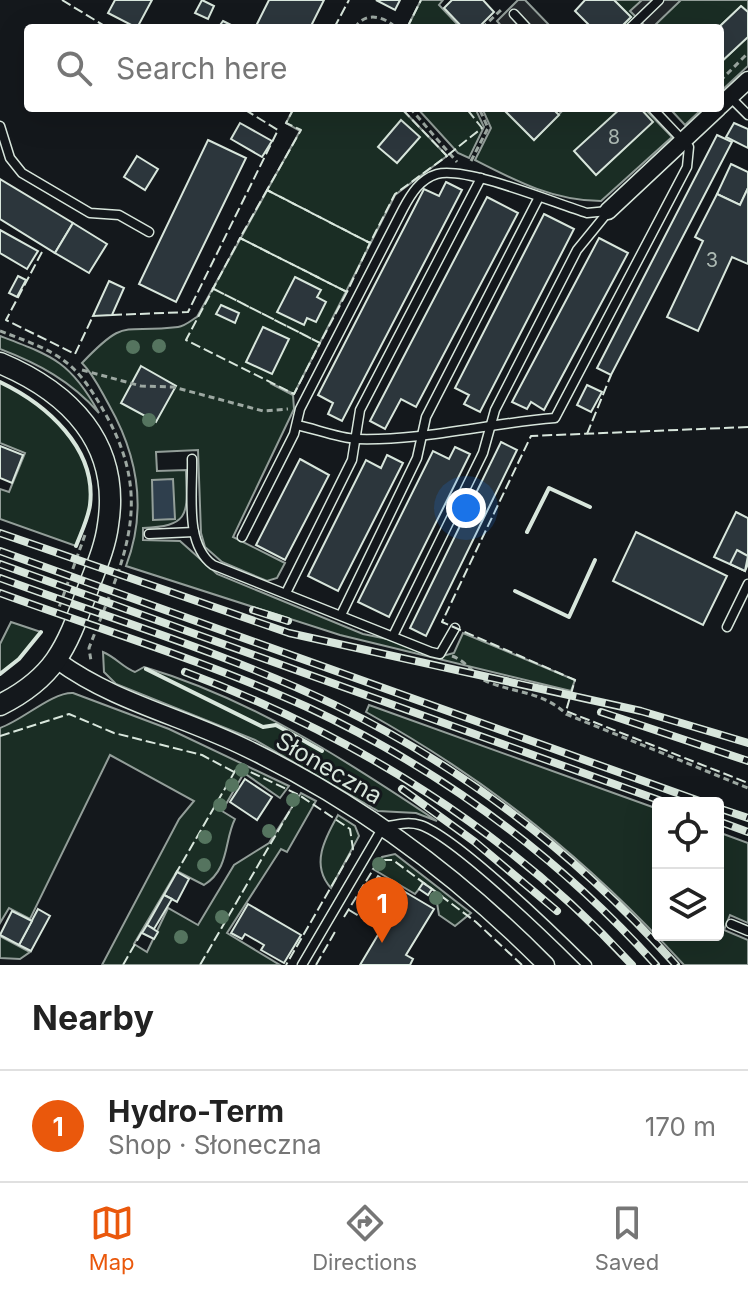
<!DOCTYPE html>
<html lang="en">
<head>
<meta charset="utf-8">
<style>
	:root { --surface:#fff; --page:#f6f6f6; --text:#222; --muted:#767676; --line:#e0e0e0; --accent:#ea580c }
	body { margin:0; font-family:Inter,sans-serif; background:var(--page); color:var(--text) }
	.controls { position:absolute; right:24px; bottom:24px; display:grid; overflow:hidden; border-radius:8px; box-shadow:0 8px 32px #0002 }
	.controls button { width:72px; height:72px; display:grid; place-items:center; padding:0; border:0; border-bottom:2px solid var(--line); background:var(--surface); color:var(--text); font:40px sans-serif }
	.you { position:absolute; left:466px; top:508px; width:28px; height:28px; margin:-20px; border:6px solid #fff; border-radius:50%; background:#1a73e8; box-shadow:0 0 0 12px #1a73e833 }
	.badge { display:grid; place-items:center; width:52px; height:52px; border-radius:50%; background:var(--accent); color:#fff; font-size:26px; font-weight:700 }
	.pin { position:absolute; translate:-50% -66px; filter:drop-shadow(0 2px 4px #0008) }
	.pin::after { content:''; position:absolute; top:42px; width:28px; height:24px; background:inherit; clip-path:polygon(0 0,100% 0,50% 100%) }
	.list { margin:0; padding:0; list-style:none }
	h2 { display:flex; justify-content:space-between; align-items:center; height:104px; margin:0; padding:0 32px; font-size:34px }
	h2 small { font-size:26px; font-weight:400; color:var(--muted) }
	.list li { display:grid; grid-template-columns:52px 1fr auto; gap:24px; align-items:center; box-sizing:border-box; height:112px; padding:0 32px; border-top:2px solid var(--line) }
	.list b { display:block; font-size:30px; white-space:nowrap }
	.list p { margin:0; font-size:26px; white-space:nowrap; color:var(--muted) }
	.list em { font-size:26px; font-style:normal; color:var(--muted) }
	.icon { flex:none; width:44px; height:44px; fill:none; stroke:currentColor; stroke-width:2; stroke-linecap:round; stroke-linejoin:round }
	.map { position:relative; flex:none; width:748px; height:965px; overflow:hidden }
	.search { position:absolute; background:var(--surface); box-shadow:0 8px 32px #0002; left:24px; right:24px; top:24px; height:88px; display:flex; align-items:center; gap:20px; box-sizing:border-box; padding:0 28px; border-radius:8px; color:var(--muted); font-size:30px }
	.sheet { height:216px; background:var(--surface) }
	nav { display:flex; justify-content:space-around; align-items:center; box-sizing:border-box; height:112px; border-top:2px solid var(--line); background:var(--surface); font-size:22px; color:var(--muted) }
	nav a { display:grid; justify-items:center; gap:4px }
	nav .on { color:var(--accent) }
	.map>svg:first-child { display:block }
</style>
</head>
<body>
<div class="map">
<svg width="748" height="965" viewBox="0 0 748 965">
	<rect width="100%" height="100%" fill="#14181c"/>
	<g fill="#1a2d24" stroke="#939e99" stroke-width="2">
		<polygon points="421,0 443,0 439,5 459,26 407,28"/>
		<polygon points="614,0 748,0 748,12 741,6 718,28 620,28 631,17"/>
		<polygon points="748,37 748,66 720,92 720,63"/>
		<path d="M294,108H401L447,156L395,195L294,394L270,383L293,395L294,409L233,537L285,563L277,578L267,581L222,562L205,547L201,533L198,450L156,452L157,471L186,470C187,513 192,526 143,528V540L180,541L217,574L363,634L402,642L439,657L454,653L463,633L575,680L571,691L340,635L126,566C147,511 139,458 109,405C101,391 94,375 82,363C127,316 121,334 178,327C186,326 194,318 197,317L300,131L286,123Z"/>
		<polygon points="417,108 475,108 484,127 469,158 458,153"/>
		<path d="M482,108H509L506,111L534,140L565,108H644L672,137L601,201C554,201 516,181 475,160L491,128Z"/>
		<polygon points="673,108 703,108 685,125 671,110"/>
		<path d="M0,336C53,356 71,362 99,413C71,381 39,364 0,349Z"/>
		<path d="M0,382C46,404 97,448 90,505C88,519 81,533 76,546L0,519V489L9,492L25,453L0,443Z"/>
		<polygon points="11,622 41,632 19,659 0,674 0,644"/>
		<path d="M103,652C117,658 122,667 135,672L144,667C252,699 344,759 437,821L416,813L378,811L255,740L116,684L104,672Z"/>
		<path d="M73,693L169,729L289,786L280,798L244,773L222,811L235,819C224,840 230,869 204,885L177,871L134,944L147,952L168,908L198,925L234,865L269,843L301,793L316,801L287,852L281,849L227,933L280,965H102L179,819L194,801L110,755L30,919L9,908L0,923V728C23,720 52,692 73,693Z"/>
		<path d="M369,705L658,809V935H718V832L748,843V923L730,915L724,930L748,940V965H684C588,860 490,781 366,712Z"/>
		<path d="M338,815L355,826L359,836L331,888C310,865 325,838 338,815Z"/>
		<polygon points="395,854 471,913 455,926 439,915 437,903 442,896 424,883 415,894 373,869 382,857"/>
		<polygon points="0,936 30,952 20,959 0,958"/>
	</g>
	<g fill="#24282b" stroke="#939e99" stroke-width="2">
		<polygon points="518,0 525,0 552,28 503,28 497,21"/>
		<polygon points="642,0 681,0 652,28 647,28 630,11"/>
	</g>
	<polygon fill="#2f3f4d" stroke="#939e99" stroke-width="2" points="173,479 175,519 153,520 152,480"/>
	<g fill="#2c363c" stroke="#d8e6dc" stroke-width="2">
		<polygon points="115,0 152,0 137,28 108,13"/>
		<polygon points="202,0 214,6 208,19 195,13"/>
		<polygon points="269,0 324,0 310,28 255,28"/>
		<polygon points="376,0 400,0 395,10"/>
		<polygon points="452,0 483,0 494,12 478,28 463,28 444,8"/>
		<polygon points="585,0 614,0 631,17 620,28 592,28 575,11"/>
		<polygon points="741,6 748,12 748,37 720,63 718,28"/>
		<polygon points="223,21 237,28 218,28"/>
		<polygon points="509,108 552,108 559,115 534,140 505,111"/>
		<polygon points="621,108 640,108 653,122 596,175 574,151"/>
		<polygon points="401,120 420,137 397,163 378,147"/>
		<polygon points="240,123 272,141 262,157 231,139"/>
		<polygon points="734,123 748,129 748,148 726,137"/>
		<polygon points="717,135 732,142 611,375 597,368"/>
		<polygon points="208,140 246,158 176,302 139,284"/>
		<polygon points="137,156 158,169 145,190 124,177"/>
		<polygon points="731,164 748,172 748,188 740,205 717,194"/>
		<polygon points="0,179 73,223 55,253 0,219"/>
		<polygon points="446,182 462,190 342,421 328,414 333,403 318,395 424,189 439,196"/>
		<polygon points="748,188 748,264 732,257 698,331 667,317 703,241 695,237 717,194 740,205"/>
		<polygon points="487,197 518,213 416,407 401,399 385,429 370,421"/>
		<polygon points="544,214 574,229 480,412 464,404 469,395 455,388"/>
		<polygon points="73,223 107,244 89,273 55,253"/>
		<polygon points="0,230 38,251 27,269 0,253"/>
		<polygon points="599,238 628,253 544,410 531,402 527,409 512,402"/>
		<polygon points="18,276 26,280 17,297 9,293"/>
		<polygon points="295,277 321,290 317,297 326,302 316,322 307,318 304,325 277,312"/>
		<polygon points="109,281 124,288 112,315 93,316"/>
		<polygon points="221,305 239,313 235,323 216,314"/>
		<polygon points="263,327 289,339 272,374 246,362"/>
		<polygon points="141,366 176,386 156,422 121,403"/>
		<polygon points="587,385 602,392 591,412 577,405"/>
		<polygon points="501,442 517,450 426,636 410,628"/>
		<polygon points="0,446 23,455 12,483 0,478"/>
		<polygon points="455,447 470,454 389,617 358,602 433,451 449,459"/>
		<polygon points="387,455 403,463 338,591 308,576 366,460 381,468"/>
		<polygon points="300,459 329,475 285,560 256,545"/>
		<polygon points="736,512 748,518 748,564 745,571 714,557"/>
		<polygon points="636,532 727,576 703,625 613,581"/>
		<polygon points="737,550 748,556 745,571 730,564"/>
		<polygon points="245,779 272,797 257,820 230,802"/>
		<polygon points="177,872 189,879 177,902 164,895"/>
		<polygon points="378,876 434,909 406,955 413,959 410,965 360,965 394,908 368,893"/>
		<polygon points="423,883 432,889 428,895 419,889"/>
		<polygon points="164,895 172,899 154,929 147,925"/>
		<polygon points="248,904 301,935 284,963 261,950 264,945 245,934 242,939 231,933"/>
		<polygon points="387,904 394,908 381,929 374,925"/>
		<polygon points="38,909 50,916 31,951 19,945"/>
		<polygon points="12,911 32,921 19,945 0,935"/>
		<polygon points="147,925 158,932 154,939 142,933"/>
	</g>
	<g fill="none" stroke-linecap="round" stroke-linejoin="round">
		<defs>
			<g id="service">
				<polyline points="514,14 527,28"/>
				<polyline points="630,28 659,0"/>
				<polyline points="730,97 748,115"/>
				<polyline points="0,126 10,158 22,173 90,213 119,215 149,232"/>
				<path d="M297,425C316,429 338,438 357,439C422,441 490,423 555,418L687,167L689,147L652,108"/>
				<path d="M192,459C193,492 184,544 213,565L431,652L440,654L455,628"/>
				<polyline points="149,534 194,532"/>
				<path d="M242,537L294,434L300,409L403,209C411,194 420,179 437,174C466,166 554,203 587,213L608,211"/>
				<polyline points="287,591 352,460 360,410 481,178"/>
				<polyline points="342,613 417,458 426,417 538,199"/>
				<polyline points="727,627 748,584"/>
				<polyline points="393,636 483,453 495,410 577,250 608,212"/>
				<polyline points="731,924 748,931"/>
				<path d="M302,965L383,827C395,825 408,821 420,825C455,836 557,935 587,965"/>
			</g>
			<g id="minor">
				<polyline points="720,106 748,80"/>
				<polyline points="608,211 718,108"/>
				<path d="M58,661C114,702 183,717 246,748C358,802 458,876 546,965"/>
			</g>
			<path id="tertiary" d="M0,363C69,392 121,443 108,525C105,549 94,572 86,594C66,649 54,678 0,705"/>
		</defs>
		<use href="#service" stroke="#d8e6dc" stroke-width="11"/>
		<use href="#minor" stroke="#d8e6dc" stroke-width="19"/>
		<use href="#tertiary" stroke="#d8e6dc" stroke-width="23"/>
		<g stroke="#9da8a2" stroke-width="3" stroke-dasharray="6 4" stroke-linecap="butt">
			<path d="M355,28C365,11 384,16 396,28"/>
			<polyline points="482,28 502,9"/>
			<polyline points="720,81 748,53"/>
			<polyline points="410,108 457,162"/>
			<polyline points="471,161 488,128 479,108"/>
			<path d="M0,331C59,353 75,359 106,415C156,504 122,562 89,648L91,661"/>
			<polyline points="82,370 141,386 173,387 263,411 288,409"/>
			<polyline points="56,616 86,532"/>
			<path d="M452,656C467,661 475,677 488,682C515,693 544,692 566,714L748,788"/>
		</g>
		<use href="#service" stroke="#14181c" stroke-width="8"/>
		<use href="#minor" stroke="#14181c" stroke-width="16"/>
		<use href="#tertiary" stroke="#14181c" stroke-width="20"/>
		<defs>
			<g id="rail">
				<polyline points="0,533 289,633 641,711 748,743"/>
				<polyline points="0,551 705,803"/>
				<polyline points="0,564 667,803"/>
				<path d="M0,578C112,619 228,654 335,705C465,768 580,857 676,965"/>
				<path d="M0,593C102,630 208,662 307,707C440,769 558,856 656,965"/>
				<polyline points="253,610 288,621"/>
				<path d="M185,672C354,735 509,831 632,965"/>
				<polyline points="601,712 748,761"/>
				<polyline points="402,789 475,842 557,911"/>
				<polyline points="718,808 748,818"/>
				<polyline points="718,821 748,832"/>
			</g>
		</defs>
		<use href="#rail" stroke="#d8e6dc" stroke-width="8"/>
		<use href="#rail" stroke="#14181c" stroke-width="5" stroke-dasharray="15" stroke-linecap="butt"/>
		<g stroke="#d8e6dc" stroke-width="2" stroke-dasharray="10 4" stroke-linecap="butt">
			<polyline points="62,0 108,28"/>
			<polyline points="334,28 349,0"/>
			<polyline points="407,28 421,0"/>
			<polyline points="294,108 286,123 301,130 267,190 370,243 395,194 447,156 401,108"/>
			<polyline points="448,155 482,128 466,108"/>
			<polygon points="267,190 370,243 347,292 240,238"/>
			<polyline points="42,252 6,320 75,354 93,316"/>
			<polyline points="212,288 320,343 347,292 240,238 186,340 294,394 320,343 212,288"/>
			<polyline points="112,315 188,312 278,130 242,108"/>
			<polyline points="748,427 531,436 442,622 575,680 566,711 748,783"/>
			<polyline points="587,434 611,375"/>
			<polyline points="0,736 69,714 114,733 202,755 234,772"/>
			<polyline points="175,875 238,766 299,795 350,829 353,849 286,965"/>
			<polyline points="349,910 374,925"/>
			<polyline points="344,917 379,860 393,860 476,922 522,965"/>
			<polyline points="123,965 143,930"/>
			<polyline points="200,965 299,795"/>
			<polyline points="316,965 336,930"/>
		</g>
		<g stroke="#d8e6dc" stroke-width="4">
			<path d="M0,382C46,404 97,448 90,505C88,519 81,533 76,546"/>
			<polyline points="527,532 549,488 590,507"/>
			<polyline points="515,591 569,617 595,560"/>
			<polyline points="146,669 263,727 276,725 322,751"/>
			<polyline points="0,674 19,659 41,632"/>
		</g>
	</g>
	<g fill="#55745f">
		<circle cx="159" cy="346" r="7"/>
		<circle cx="133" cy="347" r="7"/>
		<circle cx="149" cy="420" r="7"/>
		<circle cx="242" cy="770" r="7"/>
		<circle cx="232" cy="785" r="7"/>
		<circle cx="293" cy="800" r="7"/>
		<circle cx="220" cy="805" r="7"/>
		<circle cx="269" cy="831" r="7"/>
		<circle cx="205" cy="837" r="7"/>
		<circle cx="379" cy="864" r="7"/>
		<circle cx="204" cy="865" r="7"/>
		<circle cx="436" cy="898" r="7"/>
		<circle cx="222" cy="917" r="7"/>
		<circle cx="181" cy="937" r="7"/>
	</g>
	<g text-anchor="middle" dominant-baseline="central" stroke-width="6" stroke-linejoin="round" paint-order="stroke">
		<g font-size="20" fill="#adbab4">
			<text x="614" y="137">8</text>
			<text x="712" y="260">3</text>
		</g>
		<g font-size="24" fill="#d8e6dc" stroke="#14181c">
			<text transform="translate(329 768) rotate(30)">Słoneczna</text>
		</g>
	</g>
</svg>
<div class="controls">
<button><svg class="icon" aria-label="locate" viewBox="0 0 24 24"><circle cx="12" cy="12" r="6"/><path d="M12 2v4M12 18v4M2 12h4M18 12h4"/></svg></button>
<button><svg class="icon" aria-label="layers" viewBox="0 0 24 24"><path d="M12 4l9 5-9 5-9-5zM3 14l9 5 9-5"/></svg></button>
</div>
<div class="you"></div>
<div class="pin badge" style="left:382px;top:943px">1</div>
<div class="search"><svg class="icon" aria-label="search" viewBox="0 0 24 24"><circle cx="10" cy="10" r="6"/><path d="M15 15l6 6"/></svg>Search here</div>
</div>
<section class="sheet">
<h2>Nearby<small></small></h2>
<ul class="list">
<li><span class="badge">1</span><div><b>Hydro-Term</b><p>Shop · Słoneczna</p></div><em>170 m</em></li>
</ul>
</section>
<nav>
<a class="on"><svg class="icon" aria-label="map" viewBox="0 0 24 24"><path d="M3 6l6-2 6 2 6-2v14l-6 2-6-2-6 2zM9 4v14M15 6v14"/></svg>Map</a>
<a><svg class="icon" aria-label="directions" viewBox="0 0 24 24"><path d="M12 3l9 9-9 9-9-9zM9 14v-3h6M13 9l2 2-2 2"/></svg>Directions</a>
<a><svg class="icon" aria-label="saved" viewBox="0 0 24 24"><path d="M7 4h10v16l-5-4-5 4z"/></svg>Saved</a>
</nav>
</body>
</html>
